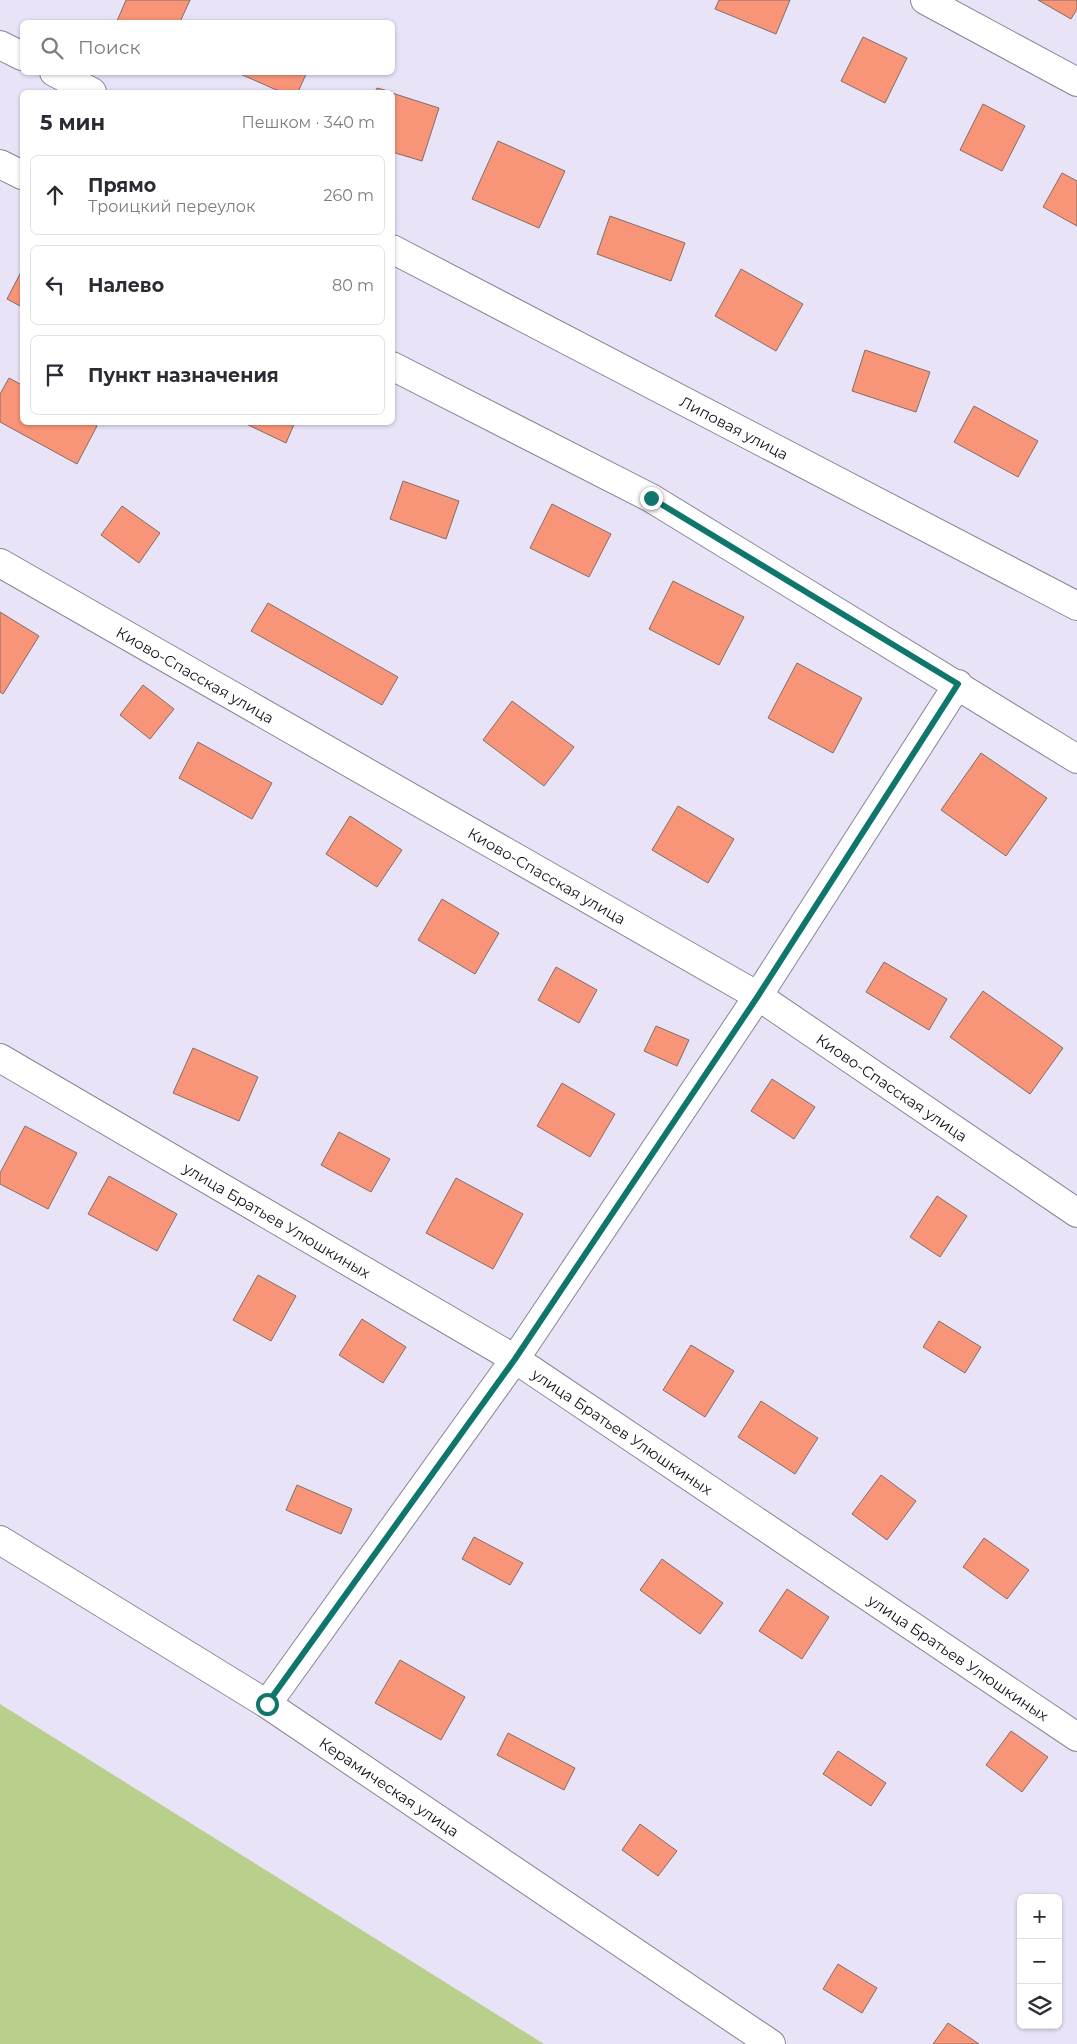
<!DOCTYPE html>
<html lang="ru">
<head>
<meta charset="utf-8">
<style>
	:root { --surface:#fff; --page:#f7f7f7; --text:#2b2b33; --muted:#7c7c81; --line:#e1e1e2 }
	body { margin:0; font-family:Montserrat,sans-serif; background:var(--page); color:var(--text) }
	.controls { position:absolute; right:15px; bottom:15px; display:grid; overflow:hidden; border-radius:8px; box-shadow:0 1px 4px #0004 }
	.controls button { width:45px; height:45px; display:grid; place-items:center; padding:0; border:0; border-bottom:1px solid var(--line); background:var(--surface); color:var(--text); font:25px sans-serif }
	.stop { position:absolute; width:15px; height:15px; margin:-11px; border:4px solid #0f766e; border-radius:50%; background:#fff }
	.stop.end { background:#0f766e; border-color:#fff; box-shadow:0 1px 5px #0008 }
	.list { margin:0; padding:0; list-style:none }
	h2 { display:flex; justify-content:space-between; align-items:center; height:65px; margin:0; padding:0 20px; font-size:21px }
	h2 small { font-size:16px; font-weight:400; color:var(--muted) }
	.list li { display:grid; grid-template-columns:32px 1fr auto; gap:15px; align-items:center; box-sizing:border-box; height:80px; margin:0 10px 10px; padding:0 10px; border:1px solid var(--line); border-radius:8px }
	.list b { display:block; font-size:19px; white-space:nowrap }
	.list p { margin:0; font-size:16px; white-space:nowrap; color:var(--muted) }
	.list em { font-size:16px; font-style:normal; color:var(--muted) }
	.icon { flex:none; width:28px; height:28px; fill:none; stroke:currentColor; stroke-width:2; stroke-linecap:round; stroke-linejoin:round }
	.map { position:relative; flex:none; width:1077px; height:2044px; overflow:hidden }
	.search { position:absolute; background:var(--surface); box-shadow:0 1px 4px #0004; left:20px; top:20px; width:375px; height:55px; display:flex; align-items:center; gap:12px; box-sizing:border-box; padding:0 18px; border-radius:8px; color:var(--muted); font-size:19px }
	.panel { position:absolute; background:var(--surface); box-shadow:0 1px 4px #0004; left:20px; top:90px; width:375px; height:335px; border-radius:8px }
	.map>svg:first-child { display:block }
</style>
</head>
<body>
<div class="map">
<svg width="1077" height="2044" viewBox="0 0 1077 2044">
	<rect width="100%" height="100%" fill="#e8e3f7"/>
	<polygon fill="#b9d08d" points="0,1704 544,2044 0,2044"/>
	<g fill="#f89478" stroke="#826e68">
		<polygon points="126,0 190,0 180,22 120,22 117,21"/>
		<polygon points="719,0 790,0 776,34 715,9"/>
		<polygon points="1038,0 1077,0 1077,9 1071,19"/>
		<polygon points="863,37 907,58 885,103 841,81"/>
		<polygon points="307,72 298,92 281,92 238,73"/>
		<polygon points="377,88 392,92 375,92"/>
		<polygon points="392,93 439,108 422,161 392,152"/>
		<polygon points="983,104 1025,126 1002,171 960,150"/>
		<polygon points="498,141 565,171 539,228 472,199"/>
		<polygon points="1062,173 1077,181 1077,226 1043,207"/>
		<polygon points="610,216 685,243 671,281 597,254"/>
		<polygon points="741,269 803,304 776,351 715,316"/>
		<polygon points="22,270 22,307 7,299"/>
		<polygon points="865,350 930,372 916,412 852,391"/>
		<polygon points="9,378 22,385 22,422 91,422 97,426 77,464 0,422 0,394"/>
		<polygon points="974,406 1038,441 1018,477 954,442"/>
		<polygon points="242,422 295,422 286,443"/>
		<polygon points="403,481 459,501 446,539 390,519"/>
		<polygon points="552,504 611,534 589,577 530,548"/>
		<polygon points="122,506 160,533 139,563 101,535"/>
		<polygon points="673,581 744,617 719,665 649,629"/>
		<polygon points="268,603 398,677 382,705 251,631"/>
		<polygon points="0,612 39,636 3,694 0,692"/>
		<polygon points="797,663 862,698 833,753 768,718"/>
		<polygon points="143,685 174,709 150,739 120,715"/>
		<polygon points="512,701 574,747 544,786 483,740"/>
		<polygon points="198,742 272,783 252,819 179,778"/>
		<polygon points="981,753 1047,798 1006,856 941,810"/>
		<polygon points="678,806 734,839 708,883 652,850"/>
		<polygon points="350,816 402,850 377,887 326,854"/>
		<polygon points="442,899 499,933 475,974 418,940"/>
		<polygon points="884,962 947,999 929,1030 866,992"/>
		<polygon points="556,967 597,990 579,1023 538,1000"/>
		<polygon points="983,991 1063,1048 1030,1094 950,1037"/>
		<polygon points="656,1026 689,1040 677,1066 644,1051"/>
		<polygon points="193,1048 258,1077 239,1121 173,1093"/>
		<polygon points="772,1079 815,1107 794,1139 751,1111"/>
		<polygon points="562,1083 615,1114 590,1157 537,1126"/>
		<polygon points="25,1126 77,1153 48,1209 0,1184 0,1173"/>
		<polygon points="339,1132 390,1159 371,1192 321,1165"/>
		<polygon points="109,1176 177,1214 157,1251 88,1214"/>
		<polygon points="456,1178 523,1214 493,1269 426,1233"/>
		<polygon points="937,1196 967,1216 940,1257 910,1237"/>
		<polygon points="258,1275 296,1296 271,1341 233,1320"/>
		<polygon points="362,1319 406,1347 383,1383 339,1355"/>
		<polygon points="939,1321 981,1347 965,1373 923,1347"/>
		<polygon points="691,1345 734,1371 705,1417 663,1390"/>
		<polygon points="761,1401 818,1438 795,1474 738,1437"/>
		<polygon points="881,1475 916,1501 887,1540 852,1514"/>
		<polygon points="297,1485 352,1509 341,1534 286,1510"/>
		<polygon points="474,1537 523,1563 510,1585 462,1559"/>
		<polygon points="984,1538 1029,1570 1007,1599 963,1567"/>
		<polygon points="662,1559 723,1603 700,1634 640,1590"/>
		<polygon points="787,1589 829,1617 802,1659 759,1631"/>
		<polygon points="400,1660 465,1697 441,1740 375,1703"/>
		<polygon points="1011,1731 1048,1757 1022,1792 986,1765"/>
		<polygon points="508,1733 575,1768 564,1790 497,1755"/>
		<polygon points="838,1751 886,1783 871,1806 823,1774"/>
		<polygon points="640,1824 677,1851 658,1876 622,1850"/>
		<polygon points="838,1964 877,1988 862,2013 823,1989"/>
		<polygon points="948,2023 979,2044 933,2044"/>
	</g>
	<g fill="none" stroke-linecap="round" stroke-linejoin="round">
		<defs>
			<g id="minor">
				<polyline points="925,0 1077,82"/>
				<polyline points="0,45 22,56"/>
				<polyline points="54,72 92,92"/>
				<polyline points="0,164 22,175"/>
				<path id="s1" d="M392,249L1077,606"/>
				<polyline points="392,366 651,498 1077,759"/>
				<path id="s2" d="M0,563L758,996L1077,1213"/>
				<path id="s3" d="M0,1058L515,1359L1077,1737"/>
				<path id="s4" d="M0,1540L267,1704L771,2044"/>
				<polyline points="267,1704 515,1359 758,996 958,684"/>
			</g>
		</defs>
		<use href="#minor" stroke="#888495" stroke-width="30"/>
		<use href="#minor" stroke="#fff" stroke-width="28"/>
	</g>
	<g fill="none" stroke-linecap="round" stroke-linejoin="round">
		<polyline stroke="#0f766e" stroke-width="6" points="267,1704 515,1359 758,996 958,684 651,498"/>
	</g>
	<g text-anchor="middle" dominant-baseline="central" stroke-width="5" stroke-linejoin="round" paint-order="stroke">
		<g font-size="15" fill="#131118" stroke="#e8e3f7">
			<text stroke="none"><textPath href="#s1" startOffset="386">Липовая улица</textPath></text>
			<text stroke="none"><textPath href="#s2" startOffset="225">Киово-Спасская улица</textPath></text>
			<text stroke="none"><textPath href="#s2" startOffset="630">Киово-Спасская улица</textPath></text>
			<text stroke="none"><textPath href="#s2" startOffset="1035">Киово-Спасская улица</textPath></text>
			<text stroke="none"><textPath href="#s3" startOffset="321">улица Братьев Улюшкиных</textPath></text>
			<text stroke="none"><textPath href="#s3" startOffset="726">улица Братьев Улюшкиных</textPath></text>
			<text stroke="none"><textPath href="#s3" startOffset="1131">улица Братьев Улюшкиных</textPath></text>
			<text stroke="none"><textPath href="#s4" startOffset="461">Керамическая улица</textPath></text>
		</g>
	</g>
</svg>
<div class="controls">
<button>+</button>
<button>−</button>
<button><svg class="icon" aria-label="layers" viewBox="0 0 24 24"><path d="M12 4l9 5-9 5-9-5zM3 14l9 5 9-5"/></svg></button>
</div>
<div class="stop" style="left:267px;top:1704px"></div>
<div class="stop end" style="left:651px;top:498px"></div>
<div class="search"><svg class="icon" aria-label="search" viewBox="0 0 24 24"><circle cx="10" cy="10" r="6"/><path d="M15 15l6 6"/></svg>Поиск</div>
<section class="panel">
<h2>5 мин<small>Пешком · 340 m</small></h2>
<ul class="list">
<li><svg class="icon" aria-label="ahead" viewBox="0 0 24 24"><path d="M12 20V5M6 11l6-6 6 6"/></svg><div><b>Прямо</b><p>Троицкий переулок</p></div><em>260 m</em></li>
<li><svg class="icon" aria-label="left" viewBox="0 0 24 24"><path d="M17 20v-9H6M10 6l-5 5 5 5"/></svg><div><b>Налево</b></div><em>80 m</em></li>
<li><svg class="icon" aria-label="arrive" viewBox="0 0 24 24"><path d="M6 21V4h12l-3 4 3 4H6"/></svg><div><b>Пункт назначения</b></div></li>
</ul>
</section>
</div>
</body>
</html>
